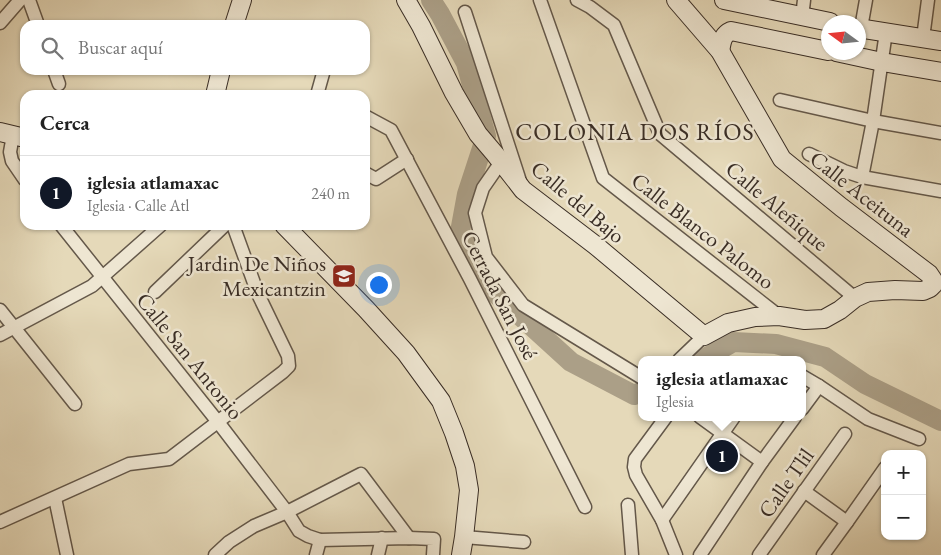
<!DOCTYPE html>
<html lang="es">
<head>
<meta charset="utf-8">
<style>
	:root { --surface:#fff; --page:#f6f6f6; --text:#222; --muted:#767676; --line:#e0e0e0; --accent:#111827 }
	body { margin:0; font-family:"EB Garamond",serif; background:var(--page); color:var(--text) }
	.controls { position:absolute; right:15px; bottom:15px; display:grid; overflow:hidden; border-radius:10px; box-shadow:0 1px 4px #0004 }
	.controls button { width:45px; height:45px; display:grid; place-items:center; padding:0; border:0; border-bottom:1px solid var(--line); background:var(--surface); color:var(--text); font:25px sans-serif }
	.compass { position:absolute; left:821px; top:15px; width:45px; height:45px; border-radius:50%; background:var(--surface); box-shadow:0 1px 4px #0004; rotate:285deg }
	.you { position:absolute; left:378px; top:284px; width:18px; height:18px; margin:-12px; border:4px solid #fff; border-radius:50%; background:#1a73e8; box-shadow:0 0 0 8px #1a73e833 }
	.badge { display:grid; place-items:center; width:32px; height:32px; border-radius:50%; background:var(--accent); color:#fff; font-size:16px; font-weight:700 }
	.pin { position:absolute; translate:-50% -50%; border:2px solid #fff; box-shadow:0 1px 5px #0006 }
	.popup { position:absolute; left:638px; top:356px; width:168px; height:65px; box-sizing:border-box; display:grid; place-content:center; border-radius:10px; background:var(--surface); filter:drop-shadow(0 1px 4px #0005); font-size:16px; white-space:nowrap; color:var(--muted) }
	.popup b { font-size:19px; color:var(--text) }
	.popup::after { content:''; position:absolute; left:50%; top:100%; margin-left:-10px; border:10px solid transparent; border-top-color:var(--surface) }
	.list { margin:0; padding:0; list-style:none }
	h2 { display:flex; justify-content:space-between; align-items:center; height:65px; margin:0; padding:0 20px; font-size:21px }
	h2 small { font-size:16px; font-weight:400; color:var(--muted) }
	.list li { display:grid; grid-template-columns:32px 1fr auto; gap:15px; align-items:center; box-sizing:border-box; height:75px; padding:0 20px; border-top:1px solid var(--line) }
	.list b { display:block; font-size:19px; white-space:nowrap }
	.list p { margin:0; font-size:16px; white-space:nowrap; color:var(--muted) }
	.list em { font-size:16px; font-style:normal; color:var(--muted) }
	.icon { flex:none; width:28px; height:28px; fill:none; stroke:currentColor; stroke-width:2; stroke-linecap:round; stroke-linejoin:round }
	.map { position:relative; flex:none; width:941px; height:555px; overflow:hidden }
	.search { position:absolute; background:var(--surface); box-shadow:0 1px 4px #0004; left:20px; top:20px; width:350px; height:55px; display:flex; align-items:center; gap:12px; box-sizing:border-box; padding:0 18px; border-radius:15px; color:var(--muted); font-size:19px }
	.panel { position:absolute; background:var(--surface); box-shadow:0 1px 4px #0004; left:20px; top:90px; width:350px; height:140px; border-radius:15px }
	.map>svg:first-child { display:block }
</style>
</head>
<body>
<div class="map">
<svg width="941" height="555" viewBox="0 0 941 555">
	<rect width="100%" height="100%" fill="#e5d9b9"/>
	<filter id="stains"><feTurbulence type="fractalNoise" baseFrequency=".004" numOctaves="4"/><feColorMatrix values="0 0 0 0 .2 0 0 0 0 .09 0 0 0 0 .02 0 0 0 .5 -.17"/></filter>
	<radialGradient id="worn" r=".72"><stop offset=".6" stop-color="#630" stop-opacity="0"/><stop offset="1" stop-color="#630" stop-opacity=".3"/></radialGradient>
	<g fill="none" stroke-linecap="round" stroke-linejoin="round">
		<g stroke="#ab9f87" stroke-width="20">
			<polyline points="431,0 440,14 466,63 486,136 467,194 460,232 495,293 571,362 634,395 641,392"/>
			<polyline points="702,360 733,342 776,344 825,357 865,384 941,421"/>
		</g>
		<defs>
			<g id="street">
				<polyline points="29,0 38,25"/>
				<polyline points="540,0 603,178 779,316"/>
				<polyline points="577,0 590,7 614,25 660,134 855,298"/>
				<polyline points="465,12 520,181"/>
				<polyline points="802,17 804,0"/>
				<polyline points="0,23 20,0"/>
				<polyline points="861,28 866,0"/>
				<polyline points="923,38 928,0"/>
				<polyline points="54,70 59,84"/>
				<polyline points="317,95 324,70"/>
				<polyline points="780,100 873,121 941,133"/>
				<polyline points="365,116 391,130 470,279 585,507"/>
				<polyline points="13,135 10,152 12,161 25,180"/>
				<polyline points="809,154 844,171 862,177 941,191"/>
				<polyline points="501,162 483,188 475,213 486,257 523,305 642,378"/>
				<polyline points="365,173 376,179 407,159"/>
				<polyline points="862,177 873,121 886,32"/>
				<polyline points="61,225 218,422 287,512 299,531 308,536 320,540 409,538 434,539 433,555"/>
				<polyline points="155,292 225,225"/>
				<polyline points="0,310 75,404"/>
				<polyline points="0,335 92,286 161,225"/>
				<polyline points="679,360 704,336"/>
				<polyline points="802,376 819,386 868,419 919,439"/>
				<polyline points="802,409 819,386"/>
				<polyline points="666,417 635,459 634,467 636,475 662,520 676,555"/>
				<polyline points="700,417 762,462"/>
				<polyline points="804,491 847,522"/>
				<polyline points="55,498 67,555"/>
				<polyline points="628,505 632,555"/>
				<polyline points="662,520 734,417"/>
				<polyline points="0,522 129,464 169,459 283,372 289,366 288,356 258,294 233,225"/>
				<polyline points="464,537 524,542"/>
				<polyline points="215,555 229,542 254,526 287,512 361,474 409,538"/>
				<polyline points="316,555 320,540"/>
				<polyline points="378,555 382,538"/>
				<polyline points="700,555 762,462 795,417"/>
				<polyline points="759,555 845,434"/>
				<polyline points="823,555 847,522 885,468"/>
			</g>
			<g id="secondary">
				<polyline points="406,0 421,26 454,93 478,134 495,154 523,190 595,245 704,336 728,323 755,317 779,316 805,320 824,319 840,310 855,298 868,292 895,290 923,291 930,288 933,285 933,280 929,274 841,207 782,159 720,51 676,0"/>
				<polyline points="724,0 830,22"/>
				<polyline points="234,25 242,0"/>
				<polyline points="858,28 941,41"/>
				<path d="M720,51C722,42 722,35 731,31L828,51"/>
				<polyline points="836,52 882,62 941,72"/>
				<polyline points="215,95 221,70"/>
				<polyline points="0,132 25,138"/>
				<polyline points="284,225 366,309 406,353 441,401 454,433 465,466 469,490 464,537 461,555"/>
			</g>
		</defs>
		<use href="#street" stroke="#64584a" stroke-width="15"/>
		<use href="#secondary" stroke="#392d25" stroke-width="20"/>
		<use href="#street" stroke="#eee6d2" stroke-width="12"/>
		<use href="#secondary" stroke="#eee6d2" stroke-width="18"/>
	</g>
	<defs>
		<symbol id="school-square" viewBox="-11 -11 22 22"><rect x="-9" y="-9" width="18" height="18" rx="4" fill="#8f2418" stroke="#eee6d2"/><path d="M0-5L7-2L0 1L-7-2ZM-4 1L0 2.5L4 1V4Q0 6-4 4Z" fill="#fff"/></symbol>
	</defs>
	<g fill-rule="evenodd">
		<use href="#school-square" x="330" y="262" width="28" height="28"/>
	</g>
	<g text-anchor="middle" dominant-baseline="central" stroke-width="5" stroke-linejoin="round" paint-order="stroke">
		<g font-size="22" fill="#392d25" stroke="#eee6d2">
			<text transform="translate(862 194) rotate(38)">Calle Aceituna</text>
			<text transform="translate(578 202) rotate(40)">Calle del Bajo</text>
			<text transform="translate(777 206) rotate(40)">Calle Aleñique</text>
			<text transform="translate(703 231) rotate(38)">Calle Blanco Palomo</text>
			<text transform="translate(500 295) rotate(63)">Cerrada San José</text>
			<text transform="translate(190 356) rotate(51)">Calle San Antonio</text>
			<text transform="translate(786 483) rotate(-55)">Calle Tlil</text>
		</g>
		<g font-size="22" fill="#392d25" stroke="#eee6d2" text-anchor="end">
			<text x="326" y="263">Jardin De Niños<tspan x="326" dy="25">Mexicantzin</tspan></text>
		</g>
		<g font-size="24" letter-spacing="1" fill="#392d25" stroke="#eee6d2">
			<text x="635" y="131">COLONIA DOS RÍOS</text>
		</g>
	</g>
	<rect width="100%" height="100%" filter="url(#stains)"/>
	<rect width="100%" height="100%" fill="url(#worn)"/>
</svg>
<div class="controls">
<button>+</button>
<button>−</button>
</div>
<svg class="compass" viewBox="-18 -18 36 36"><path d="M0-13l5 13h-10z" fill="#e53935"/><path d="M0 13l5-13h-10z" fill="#767676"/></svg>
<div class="you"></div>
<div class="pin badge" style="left:722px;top:456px">1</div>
<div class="popup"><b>iglesia atlamaxac</b>Iglesia</div>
<div class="search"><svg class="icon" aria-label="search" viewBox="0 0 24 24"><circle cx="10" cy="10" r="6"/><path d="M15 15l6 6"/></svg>Buscar aquí</div>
<section class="panel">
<h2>Cerca<small></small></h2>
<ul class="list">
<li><span class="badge">1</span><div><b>iglesia atlamaxac</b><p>Iglesia · Calle Atl</p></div><em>240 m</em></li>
</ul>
</section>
</div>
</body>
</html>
